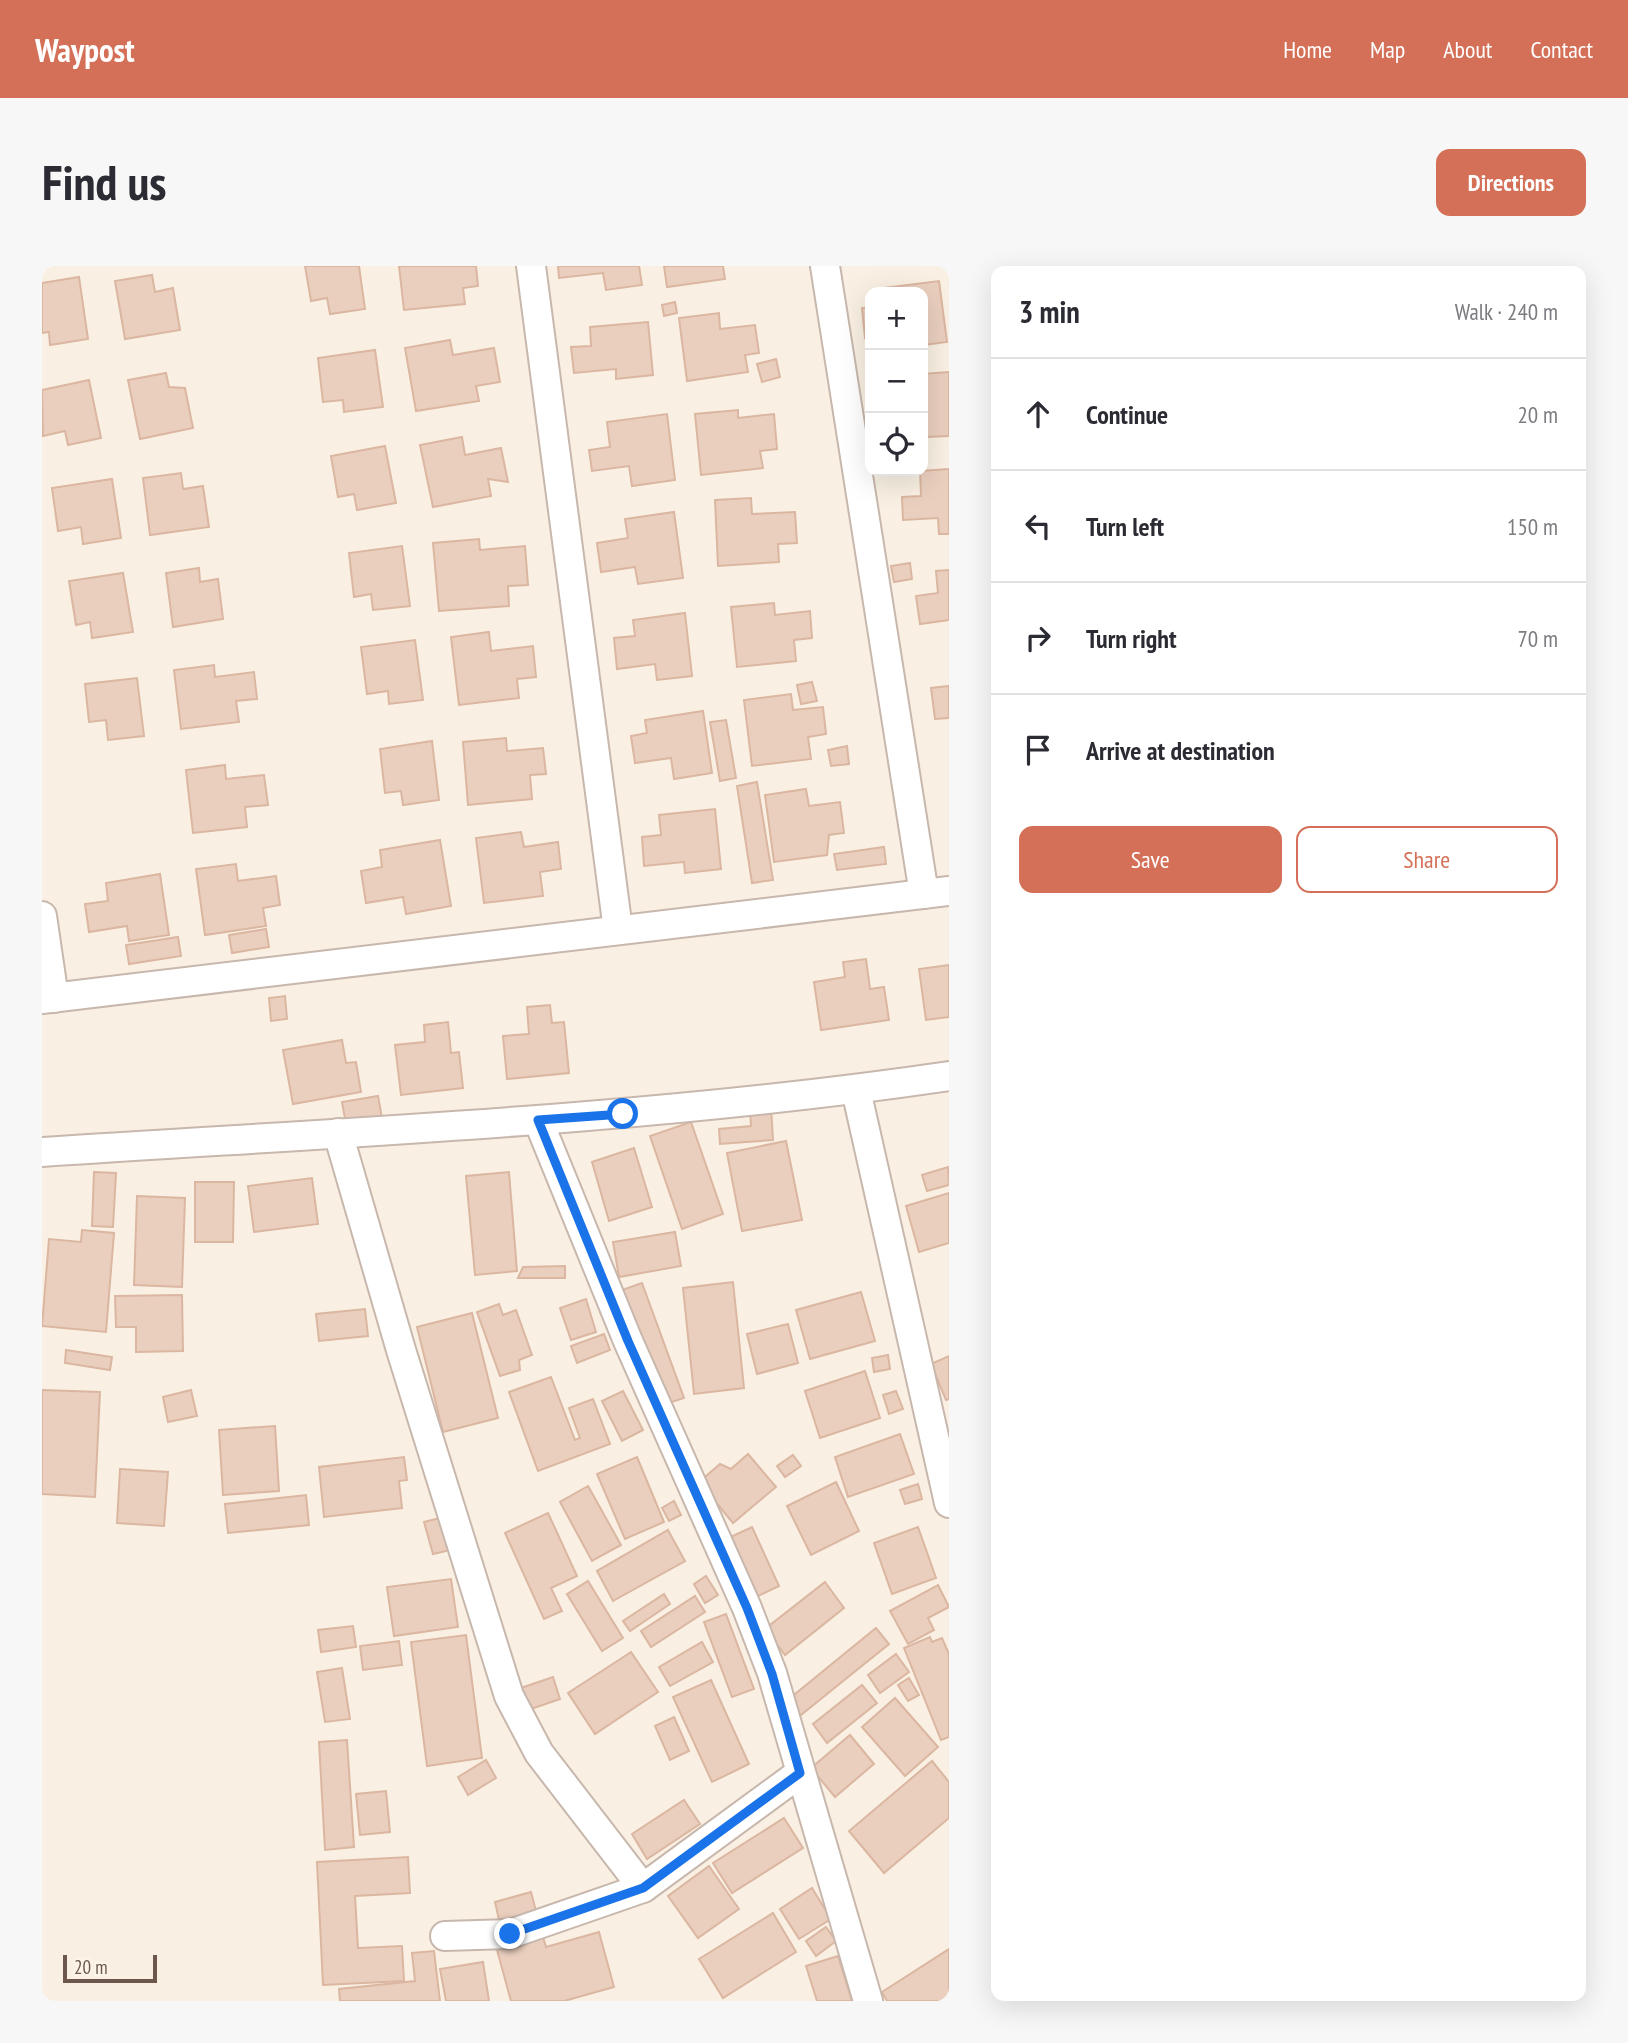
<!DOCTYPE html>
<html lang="en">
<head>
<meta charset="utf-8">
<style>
	:root { --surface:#fff; --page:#f7f7f7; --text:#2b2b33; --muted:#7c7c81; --line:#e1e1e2; --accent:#d47057 }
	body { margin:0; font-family:"PT Sans Narrow",sans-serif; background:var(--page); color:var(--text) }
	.controls { position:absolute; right:21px; top:21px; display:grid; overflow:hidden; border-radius:14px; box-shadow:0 7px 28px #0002 }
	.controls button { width:63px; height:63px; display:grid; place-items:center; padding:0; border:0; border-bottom:2px solid var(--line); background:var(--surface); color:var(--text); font:35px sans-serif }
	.scale { position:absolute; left:21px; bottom:18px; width:94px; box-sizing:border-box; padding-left:7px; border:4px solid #6d574d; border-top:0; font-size:19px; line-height:24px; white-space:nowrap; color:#6d574d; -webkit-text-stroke:5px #fcf4e9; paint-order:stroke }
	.stop { position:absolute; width:21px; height:21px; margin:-16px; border:5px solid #1a73e8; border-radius:50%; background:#fff }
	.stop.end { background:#1a73e8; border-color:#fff; box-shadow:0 2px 7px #0008 }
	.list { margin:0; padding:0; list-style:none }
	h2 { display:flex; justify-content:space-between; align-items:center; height:91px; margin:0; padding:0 28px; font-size:30px }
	h2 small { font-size:23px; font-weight:400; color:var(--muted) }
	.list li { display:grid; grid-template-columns:46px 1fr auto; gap:21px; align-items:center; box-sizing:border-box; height:112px; padding:0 28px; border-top:2px solid var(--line) }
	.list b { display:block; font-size:26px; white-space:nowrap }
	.list em { font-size:23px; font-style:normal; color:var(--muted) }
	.actions { display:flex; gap:14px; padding:21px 28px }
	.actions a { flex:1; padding:16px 0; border:2px solid var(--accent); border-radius:14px; text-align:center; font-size:24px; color:var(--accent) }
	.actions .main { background:var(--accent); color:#fff }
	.icon { flex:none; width:38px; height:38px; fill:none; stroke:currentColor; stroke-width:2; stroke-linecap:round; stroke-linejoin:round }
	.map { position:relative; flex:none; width:907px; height:1735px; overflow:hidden; border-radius:14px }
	header { display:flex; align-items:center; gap:42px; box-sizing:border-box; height:98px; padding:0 35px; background:var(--accent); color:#fff }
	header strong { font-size:33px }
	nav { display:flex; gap:38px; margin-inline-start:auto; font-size:24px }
	.intro { display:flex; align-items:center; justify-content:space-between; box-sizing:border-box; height:168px; padding:0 42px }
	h1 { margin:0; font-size:49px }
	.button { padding:18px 32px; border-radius:14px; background:var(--accent); color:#fff; font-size:24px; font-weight:700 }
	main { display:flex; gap:42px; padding:0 42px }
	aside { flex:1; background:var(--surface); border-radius:14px; box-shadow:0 7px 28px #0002 }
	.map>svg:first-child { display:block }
</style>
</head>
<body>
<header>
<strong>Waypost</strong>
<nav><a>Home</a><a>Map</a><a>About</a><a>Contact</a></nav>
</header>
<div class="intro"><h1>Find us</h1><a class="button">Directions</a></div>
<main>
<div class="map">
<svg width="907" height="1735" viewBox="0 0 907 1735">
	<rect width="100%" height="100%" fill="#f9f0e3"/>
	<g fill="#eacfbe" stroke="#dbb6a1" stroke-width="2">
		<polygon points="263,0 317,0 323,43 288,48 285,32 269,35"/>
		<polygon points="357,0 434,0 436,20 421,22 423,38 362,44"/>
		<polygon points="516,0 597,0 600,19 564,24 561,7 517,12"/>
		<polygon points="622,0 681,0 683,13 625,21"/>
		<polygon points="110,9 113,26 131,22 138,64 83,73 73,15"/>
		<polygon points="37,11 46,73 8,79 7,66 0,67 0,17"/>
		<polygon points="897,15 905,76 881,79 881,26 842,26 841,22"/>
		<polygon points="633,36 635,47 622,50 620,39"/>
		<polygon points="828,41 828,71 823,72 820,42"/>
		<polygon points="677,47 678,63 713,59 717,87 703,89 706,106 645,115 637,52"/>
		<polygon points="606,56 611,109 574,113 574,103 532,107 529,81 549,80 548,61"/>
		<polygon points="408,74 411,89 452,82 458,116 434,120 437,135 374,145 363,82"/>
		<polygon points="333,84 341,141 302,146 301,134 281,136 276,92"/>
		<polygon points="734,93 738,111 720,116 715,98"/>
		<polygon points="907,106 907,170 885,171 884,156 881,156 881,108"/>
		<polygon points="124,107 127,121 143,122 151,162 98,173 86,114"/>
		<polygon points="47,114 59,172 26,179 23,165 1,170 0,124"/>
		<polygon points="696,144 696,152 732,148 735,183 718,185 721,202 659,209 653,148"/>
		<polygon points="625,148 633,214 590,220 587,200 550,205 547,184 568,181 565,156"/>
		<polygon points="420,171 423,189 459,182 466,216 446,213 449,230 391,241 378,179"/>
		<polygon points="343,180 354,237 315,244 312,228 296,231 289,190"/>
		<polygon points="907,203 907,268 897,268 896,252 861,254 860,231 879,230 878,205"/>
		<polygon points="139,207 141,223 161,220 167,261 108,269 101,212"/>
		<polygon points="70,213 79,272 41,278 39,261 16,265 10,222"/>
		<polygon points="709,232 710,248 753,246 755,277 736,278 737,296 676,300 673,234"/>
		<polygon points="632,246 641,312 596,318 593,301 559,306 555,277 586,272 583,253"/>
		<polygon points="437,273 438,284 483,280 486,319 466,320 467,340 397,345 391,277"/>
		<polygon points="360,280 368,340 331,344 329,328 312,331 307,287"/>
		<polygon points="868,297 870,313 852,316 849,300"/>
		<polygon points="157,302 158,316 176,313 181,353 131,361 124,307"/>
		<polygon points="907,304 907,354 878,358 874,330 896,327 894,305"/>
		<polygon points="81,307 91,366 50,372 48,356 34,359 27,315"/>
		<polygon points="732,337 733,349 768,345 770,372 752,374 754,395 695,401 689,341"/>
		<polygon points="643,347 650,410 615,414 613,398 575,403 572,372 593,370 591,354"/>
		<polygon points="447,366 449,385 491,380 494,411 475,413 477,432 417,439 409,371"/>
		<polygon points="373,374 381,434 347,438 346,425 325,428 319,381"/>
		<polygon points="172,399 173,411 212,406 215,433 194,435 197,456 139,463 132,404"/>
		<polygon points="95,412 102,470 66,474 64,454 47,456 43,418"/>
		<polygon points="770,416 775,435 759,438 755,419"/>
		<polygon points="907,420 907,452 893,453 889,422"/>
		<polygon points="749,428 751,444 781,441 784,468 766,471 769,493 710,500 702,434"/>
		<polygon points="661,445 670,507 632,513 629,492 593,497 589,470 605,467 603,454"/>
		<polygon points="684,454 694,512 678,515 668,456"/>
		<polygon points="464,472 465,485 501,482 504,508 488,509 490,533 426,539 421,476"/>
		<polygon points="390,475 397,534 361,539 359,525 343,527 338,483"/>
		<polygon points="805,480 807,498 789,500 786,484"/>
		<polygon points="183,499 184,513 222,509 226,539 203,541 205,561 151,567 144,504"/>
		<polygon points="715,516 731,614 710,617 695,520"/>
		<polygon points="764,523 767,540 798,536 802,567 787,569 785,589 732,596 723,529"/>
		<polygon points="673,543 679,603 643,607 642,596 602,600 600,571 619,569 617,549"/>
		<polygon points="479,566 482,581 516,576 519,603 498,606 501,630 442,637 434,572"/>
		<polygon points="398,574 409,640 364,648 361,631 324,637 319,605 340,601 338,584"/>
		<polygon points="842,581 844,598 795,604 792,588"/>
		<polygon points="194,598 196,615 234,610 238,639 221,642 224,660 163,669 154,603"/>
		<polygon points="118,608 127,669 87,675 85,660 47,666 43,638 66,635 64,617"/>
		<polygon points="224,663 227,681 190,687 187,669"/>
		<polygon points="136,671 139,690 87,698 84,679"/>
		<polygon points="824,693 828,723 842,721 847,754 779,764 772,716 803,711 801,696"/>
		<polygon points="907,699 907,751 884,754 877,703"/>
		<polygon points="243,730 245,753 229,755 227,732"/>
		<polygon points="508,739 510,757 522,756 527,807 465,813 461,770 487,768 485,741"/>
		<polygon points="406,756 409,787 417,786 421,822 359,829 353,779 383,776 382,759"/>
		<polygon points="300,774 304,797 314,796 319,826 251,838 241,784"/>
		<polygon points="336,830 340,852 304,858 300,836"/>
		<polygon points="729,841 731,874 678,878 677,863 709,860 708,843"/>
		<polygon points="649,856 681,948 640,963 608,870"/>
		<polygon points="744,875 760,954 700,965 685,887"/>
		<polygon points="592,882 610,941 567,955 550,896"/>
		<polygon points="906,901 907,919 885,925 880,909"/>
		<polygon points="52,906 74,907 71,961 50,960"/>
		<polygon points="467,906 475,1005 433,1009 424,910"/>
		<polygon points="270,912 276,958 212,966 206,920"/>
		<polygon points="153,916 192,916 191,976 153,976"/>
		<polygon points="907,927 907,977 877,986 864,940"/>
		<polygon points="95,930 143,932 140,1021 92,1019"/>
		<polygon points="40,964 72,967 64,1066 0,1060 7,973 39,976"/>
		<polygon points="633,966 639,1000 577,1011 571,976"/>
		<polygon points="523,1000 523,1012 476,1012 481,1001"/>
		<polygon points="691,1016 702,1122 652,1128 641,1022"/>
		<polygon points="600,1017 642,1132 621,1139 580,1024"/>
		<polygon points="819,1026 833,1075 768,1093 754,1044"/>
		<polygon points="140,1029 141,1085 94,1086 94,1061 74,1061 73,1030"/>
		<polygon points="544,1033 554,1066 529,1074 518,1042"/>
		<polygon points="457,1038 461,1049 474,1044 490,1089 477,1094 478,1104 458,1110 435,1046"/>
		<polygon points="323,1043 326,1070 277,1075 274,1048"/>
		<polygon points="430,1047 456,1152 401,1166 375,1061"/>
		<polygon points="746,1058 756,1097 715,1108 705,1068"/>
		<polygon points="562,1068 568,1084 535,1097 529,1080"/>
		<polygon points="24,1084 70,1091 68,1104 23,1097"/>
		<polygon points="846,1089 848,1103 832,1106 830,1092"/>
		<polygon points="907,1090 907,1133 904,1134 889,1098"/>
		<polygon points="823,1105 838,1152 778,1172 763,1125"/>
		<polygon points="509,1111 533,1174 538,1172 527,1142 551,1133 568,1178 496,1205 467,1126"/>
		<polygon points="0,1124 58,1126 53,1231 0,1228"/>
		<polygon points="149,1124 155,1150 126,1156 121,1131"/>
		<polygon points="581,1125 601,1164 580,1175 560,1135"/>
		<polygon points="854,1125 861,1143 847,1148 841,1129"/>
		<polygon points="233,1160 237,1225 181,1229 177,1164"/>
		<polygon points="858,1168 872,1208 806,1231 793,1191"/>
		<polygon points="706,1188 734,1221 691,1257 657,1216 678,1198 689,1203"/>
		<polygon points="751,1189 759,1200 743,1211 735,1200"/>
		<polygon points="362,1191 365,1214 357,1215 360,1242 282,1251 277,1201"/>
		<polygon points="595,1191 622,1256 583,1273 555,1208"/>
		<polygon points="78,1203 126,1206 122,1260 75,1257"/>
		<polygon points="794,1216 817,1265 769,1289 745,1240"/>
		<polygon points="876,1218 880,1233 863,1238 858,1224"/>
		<polygon points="546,1220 579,1279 550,1295 518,1236"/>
		<polygon points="264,1229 267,1259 186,1267 183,1238"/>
		<polygon points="632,1235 639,1249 627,1255 620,1242"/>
		<polygon points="506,1247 535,1310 509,1322 520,1345 502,1353 463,1267"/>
		<polygon points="398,1252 408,1284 391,1288 382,1256"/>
		<polygon points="710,1261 737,1320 710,1333 682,1274"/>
		<polygon points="876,1261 894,1312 850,1328 832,1277"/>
		<polygon points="626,1264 643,1295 571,1335 555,1305"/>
		<polygon points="664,1310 676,1329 663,1337 652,1318"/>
		<polygon points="409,1313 416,1361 352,1370 345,1321"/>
		<polygon points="546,1315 581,1372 560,1385 525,1328"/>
		<polygon points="783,1316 802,1342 743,1389 723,1363"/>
		<polygon points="896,1319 907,1341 886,1352 892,1364 866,1378 848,1345"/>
		<polygon points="622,1328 628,1338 588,1365 581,1355"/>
		<polygon points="653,1330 663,1346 609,1381 599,1365"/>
		<polygon points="684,1348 712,1423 690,1431 662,1356"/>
		<polygon points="311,1360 314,1381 279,1386 276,1364"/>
		<polygon points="834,1362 847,1378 754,1453 748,1432"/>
		<polygon points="424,1369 440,1492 385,1500 369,1376"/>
		<polygon points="888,1371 890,1376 900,1372 907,1388 907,1471 899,1474 862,1382"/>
		<polygon points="357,1375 360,1399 321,1404 318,1380"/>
		<polygon points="660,1376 671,1396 628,1420 617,1401"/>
		<polygon points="589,1386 616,1426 553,1468 526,1427"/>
		<polygon points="854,1388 867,1406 838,1427 826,1409"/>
		<polygon points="300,1402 308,1453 283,1456 275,1406"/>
		<polygon points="511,1411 518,1433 483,1445 476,1423"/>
		<polygon points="867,1412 877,1429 866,1435 856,1419"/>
		<polygon points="669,1414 707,1498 670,1516 631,1431"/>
		<polygon points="820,1419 835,1437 785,1477 771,1458"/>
		<polygon points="853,1432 896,1481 863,1510 820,1461"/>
		<polygon points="632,1451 647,1485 628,1494 613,1460"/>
		<polygon points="808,1469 832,1498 793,1531 769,1502"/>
		<polygon points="305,1474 312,1581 283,1584 277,1476"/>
		<polygon points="444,1494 454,1512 426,1529 416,1511"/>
		<polygon points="890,1495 907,1516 907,1552 842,1607 807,1565"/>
		<polygon points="344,1525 348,1566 318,1569 314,1528"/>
		<polygon points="642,1534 658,1558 605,1593 590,1568"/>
		<polygon points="742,1552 761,1582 690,1627 671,1597"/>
		<polygon points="366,1591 368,1627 313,1630 316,1682 360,1680 362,1715 281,1719 275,1596"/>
		<polygon points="667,1600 697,1643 656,1672 626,1630"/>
		<polygon points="770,1622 789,1653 757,1673 738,1643"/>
		<polygon points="489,1626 495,1649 458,1658 453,1636"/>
		<polygon points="731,1647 754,1686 681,1732 657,1693"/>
		<polygon points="784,1661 794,1675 774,1690 764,1675"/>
		<polygon points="557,1666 572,1721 522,1735 469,1735 455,1684 501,1671 504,1681"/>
		<polygon points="907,1683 907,1735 845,1735 840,1726"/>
		<polygon points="392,1685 398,1735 298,1735 297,1723 373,1715 370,1687"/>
		<polygon points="796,1690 810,1735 775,1735 764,1700"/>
		<polygon points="441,1696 447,1735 404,1735 398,1703"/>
	</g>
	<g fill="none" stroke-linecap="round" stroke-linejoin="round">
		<defs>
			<g id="street">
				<polyline points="489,0 576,664"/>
				<polyline points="783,0 882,628"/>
				<polyline points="0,650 12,732"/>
				<polyline points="0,733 907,625"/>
				<polyline points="814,824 907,1237"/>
				<polyline points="496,854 586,1075 705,1342 730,1407 826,1735"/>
				<polyline points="296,867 359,1084 467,1430 497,1487 601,1622 758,1507"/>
				<path d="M0,886C303,866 607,854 907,810"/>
				<polyline points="403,1670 468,1668 601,1622"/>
			</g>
		</defs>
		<use href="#street" stroke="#c8b7ac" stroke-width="32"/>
		<use href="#street" stroke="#fff" stroke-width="28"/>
	</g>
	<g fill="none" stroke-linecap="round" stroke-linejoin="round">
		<polyline stroke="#1a73e8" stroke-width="9" points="468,1668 601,1622 758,1507 730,1408 705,1342 586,1075 496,854 581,848"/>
	</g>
</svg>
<div class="controls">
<button>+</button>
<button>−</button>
<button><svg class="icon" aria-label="locate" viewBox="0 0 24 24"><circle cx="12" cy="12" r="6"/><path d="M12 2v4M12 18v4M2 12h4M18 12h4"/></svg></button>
</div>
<div class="scale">20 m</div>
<div class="stop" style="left:581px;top:848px"></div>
<div class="stop end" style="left:468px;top:1668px"></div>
</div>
<aside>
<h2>3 min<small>Walk · 240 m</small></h2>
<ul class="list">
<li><svg class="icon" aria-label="ahead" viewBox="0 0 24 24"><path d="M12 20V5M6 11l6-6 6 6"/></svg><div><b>Continue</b></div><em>20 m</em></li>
<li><svg class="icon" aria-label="left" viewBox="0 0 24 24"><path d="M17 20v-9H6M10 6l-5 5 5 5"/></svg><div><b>Turn left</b></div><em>150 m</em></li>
<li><svg class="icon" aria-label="right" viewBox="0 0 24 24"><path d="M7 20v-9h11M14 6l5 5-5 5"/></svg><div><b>Turn right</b></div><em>70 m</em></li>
<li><svg class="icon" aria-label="arrive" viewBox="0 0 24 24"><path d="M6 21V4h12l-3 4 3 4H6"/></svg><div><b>Arrive at destination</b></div></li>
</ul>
<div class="actions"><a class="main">Save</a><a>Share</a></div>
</aside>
</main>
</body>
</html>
